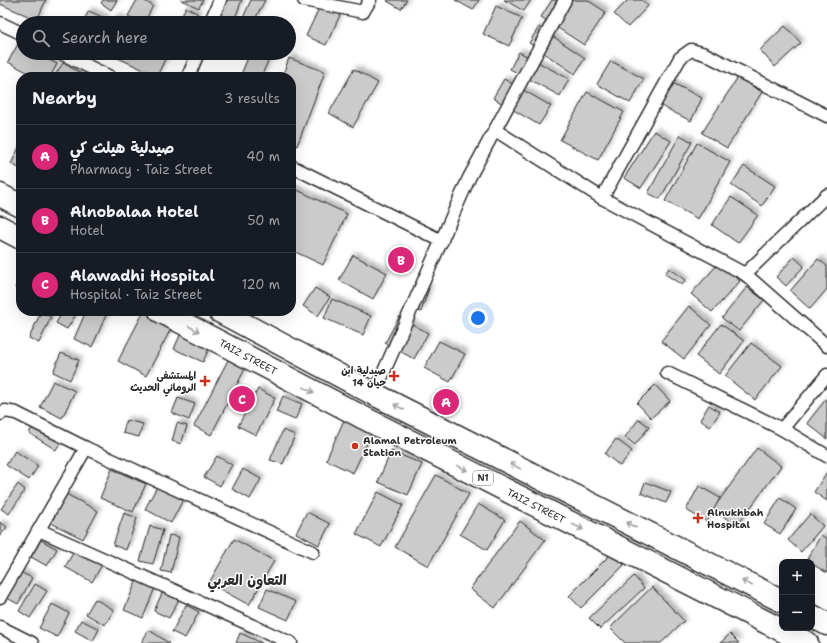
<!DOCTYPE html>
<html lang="en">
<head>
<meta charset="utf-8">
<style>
	:root { --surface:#171b24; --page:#242831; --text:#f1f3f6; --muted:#9ea1a6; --line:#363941; --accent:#db2777 }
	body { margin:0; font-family:"Shantell Sans","Playpen Sans Arabic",sans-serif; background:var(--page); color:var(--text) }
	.controls { position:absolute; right:12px; bottom:12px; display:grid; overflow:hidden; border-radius:8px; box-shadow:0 4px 16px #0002 }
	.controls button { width:36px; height:36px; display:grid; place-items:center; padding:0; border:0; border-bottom:1px solid var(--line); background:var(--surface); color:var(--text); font:20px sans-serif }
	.you { position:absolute; left:478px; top:318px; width:14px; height:14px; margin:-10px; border:3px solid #fff; border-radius:50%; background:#1a73e8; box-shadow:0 0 0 6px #1a73e833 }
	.badge { display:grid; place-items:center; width:26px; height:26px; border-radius:50%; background:var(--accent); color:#fff; font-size:13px; font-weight:700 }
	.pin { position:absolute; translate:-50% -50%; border:2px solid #fff; box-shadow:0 1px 4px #0006 }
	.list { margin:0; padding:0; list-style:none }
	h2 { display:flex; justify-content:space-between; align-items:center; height:52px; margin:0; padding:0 16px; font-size:17px }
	h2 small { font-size:13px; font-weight:400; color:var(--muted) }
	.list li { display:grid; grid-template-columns:26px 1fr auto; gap:12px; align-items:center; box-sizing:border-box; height:64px; padding:0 16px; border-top:1px solid var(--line) }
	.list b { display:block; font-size:15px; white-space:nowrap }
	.list p { margin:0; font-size:13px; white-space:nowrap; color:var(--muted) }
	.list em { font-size:13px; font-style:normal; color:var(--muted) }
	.icon { flex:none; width:22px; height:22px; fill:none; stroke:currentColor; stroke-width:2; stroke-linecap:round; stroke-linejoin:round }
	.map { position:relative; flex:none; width:827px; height:643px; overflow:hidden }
	.search { position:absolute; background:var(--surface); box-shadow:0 4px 16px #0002; left:16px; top:16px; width:280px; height:44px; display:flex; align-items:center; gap:10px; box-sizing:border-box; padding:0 14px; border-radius:22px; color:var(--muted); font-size:15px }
	.panel { position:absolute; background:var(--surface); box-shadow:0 4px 16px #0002; left:16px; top:72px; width:280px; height:244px; border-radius:16px }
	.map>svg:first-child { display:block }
</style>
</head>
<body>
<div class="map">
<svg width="827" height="643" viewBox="0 0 827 643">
	<defs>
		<filter id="shadow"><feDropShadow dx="3.5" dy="-3.5" stdDeviation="2" flood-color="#0004"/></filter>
	</defs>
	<rect width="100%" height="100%" fill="#fff"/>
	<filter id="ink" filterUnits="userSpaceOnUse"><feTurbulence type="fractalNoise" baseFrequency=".025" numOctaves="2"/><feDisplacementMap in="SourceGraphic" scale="8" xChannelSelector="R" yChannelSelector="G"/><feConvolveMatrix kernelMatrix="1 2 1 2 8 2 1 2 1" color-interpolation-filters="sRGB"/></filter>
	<g filter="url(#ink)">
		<g fill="#cbcbcb" stroke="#2b2b2b" filter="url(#shadow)">
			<polygon points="0,0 46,0 37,20 0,4"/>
			<polygon points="103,0 117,0 111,10 101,3"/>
			<polygon points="137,0 143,0 153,6 144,23 128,16"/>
			<polygon points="181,0 203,0 199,8"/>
			<polygon points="227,0 242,0 233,23 228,23 219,19"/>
			<polygon points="251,0 265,0 253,23 248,23 242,20"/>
			<polygon points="388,0 407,0 401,9 387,1"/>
			<polygon points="455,0 479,0 473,10"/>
			<polygon points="504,0 531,0 524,11"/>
			<polygon points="552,0 587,0 606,12 584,45 541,17"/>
			<polygon points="628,0 642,0 648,6 628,27 614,14"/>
			<polygon points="322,2 342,11 326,45 306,36"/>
			<polygon points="496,6 522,18 509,46 483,34"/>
			<polygon points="186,7 198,14 193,23 179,23 178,22"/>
			<polygon points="89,11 106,19 104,23 82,23"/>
			<polygon points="115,17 128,23 112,23"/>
			<polygon points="785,26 801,43 775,67 760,50"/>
			<polygon points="539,27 585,58 575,74 529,43"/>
			<polygon points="18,44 23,47 23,53 35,53 57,64 50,77 36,77 8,62"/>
			<polygon points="519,52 569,79 560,96 510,69"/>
			<polygon points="107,53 168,53 157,76"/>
			<polygon points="250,53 254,53 269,59 261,77 240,77"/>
			<polygon points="289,58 325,72 297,146 291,144 291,77 282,77"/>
			<polygon points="611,61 644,79 630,103 597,84"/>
			<polygon points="63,63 87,77 54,77"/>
			<polygon points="354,69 378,83 353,127 329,113"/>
			<polygon points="738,77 762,92 727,148 702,133"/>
			<polygon points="663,78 702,98 691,121 651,101"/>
			<polygon points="504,79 551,106 539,125 493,98"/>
			<polygon points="587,92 624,112 598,160 560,140"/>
			<polygon points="654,131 671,141 641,188 624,178"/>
			<polygon points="680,135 692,142 660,199 648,193"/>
			<polygon points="21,143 21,169 11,164"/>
			<polygon points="697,143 730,162 698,219 665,201"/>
			<polygon points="744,166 775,186 762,206 731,185"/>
			<polygon points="291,187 347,214 323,265 291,250"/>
			<polygon points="731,197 758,215 738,243 712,225"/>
			<polygon points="353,255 387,273 373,299 339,280"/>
			<polygon points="794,257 804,266 786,286 776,277"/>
			<polygon points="818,259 827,266 827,289 810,309 790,291"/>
			<polygon points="719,263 740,281 712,312 691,294"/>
			<polygon points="669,268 686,280 682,285 665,274"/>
			<polygon points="21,276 21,291 15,288"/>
			<polygon points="418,285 429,288 421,312 411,309"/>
			<polygon points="747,287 764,300 739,331 722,318"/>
			<polygon points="315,288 330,297 318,316 303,306"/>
			<polygon points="332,299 371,316 363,335 324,318"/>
			<polygon points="689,306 711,325 684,359 661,341"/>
			<polygon points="63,311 78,311 67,329 56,323"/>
			<polygon points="86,311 108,311 92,347 74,339"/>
			<polygon points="144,311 151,311 174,323 146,376 118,361"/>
			<polygon points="41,312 51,317 39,343 29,338"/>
			<polygon points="399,317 428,333 414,359 385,343"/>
			<polygon points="721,324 744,341 719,374 696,356"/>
			<polygon points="181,333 210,346 203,362 174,349"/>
			<polygon points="439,341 465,354 450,382 424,368"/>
			<polygon points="751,343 782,366 755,400 725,376"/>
			<polygon points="61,353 79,360 70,380 53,372"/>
			<polygon points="228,360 245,369 211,435 194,426"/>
			<polygon points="53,381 75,391 62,418 40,407"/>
			<polygon points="655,385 670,401 651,418 637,403"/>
			<polygon points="258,389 275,398 256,435 238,426"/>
			<polygon points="283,396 302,404 295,420 276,412"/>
			<polygon points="178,398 195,404 189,420 172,413"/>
			<polygon points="827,398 827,439 807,423"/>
			<polygon points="709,405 720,412 710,427 700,420"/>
			<polygon points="639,419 649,427 635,445 625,437"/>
			<polygon points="126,420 143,424 139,437 123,433"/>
			<polygon points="344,420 372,433 353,473 326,460"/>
			<polygon points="35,423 62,440 56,450 29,433"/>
			<polygon points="177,423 187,426 181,444 172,441"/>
			<polygon points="283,430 295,435 283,464 270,460"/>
			<polygon points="616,439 632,451 620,466 605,454"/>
			<polygon points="757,448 781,466 737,526 713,509"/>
			<polygon points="15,451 38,466 29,480 6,465"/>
			<polygon points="391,451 422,464 408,495 378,482"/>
			<polygon points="217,456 232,465 220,486 204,477"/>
			<polygon points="112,469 146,484 133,512 100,498"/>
			<polygon points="243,469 261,479 250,499 232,489"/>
			<polygon points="827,472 827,501 814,492"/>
			<polygon points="436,475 469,494 428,566 395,547"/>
			<polygon points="645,482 671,492 666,503 641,493"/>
			<polygon points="159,483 185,496 171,523 145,509"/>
			<polygon points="18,484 25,490 9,514 1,509"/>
			<polygon points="699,486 720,498 707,522 686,510"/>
			<polygon points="378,492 403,505 381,547 356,534"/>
			<polygon points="66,494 98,511 83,539 51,523"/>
			<polygon points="780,498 796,509 780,534 764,524"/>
			<polygon points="478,504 505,520 487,550 460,534"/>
			<polygon points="307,512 330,524 319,545 296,533"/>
			<polygon points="124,513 137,518 126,550 113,545"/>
			<polygon points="810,514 823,526 801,552 788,540"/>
			<polygon points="520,521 545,540 495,608 470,589"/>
			<polygon points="0,522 7,527 0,536"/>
			<polygon points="150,526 163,530 153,564 140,561"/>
			<polygon points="169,535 179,537 171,573 161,571"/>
			<polygon points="821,535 827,539 827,573 812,564 812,562 806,561"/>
			<polygon points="234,539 274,561 249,605 209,583"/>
			<polygon points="41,540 57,549 47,566 31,557"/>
			<polygon points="76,548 103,563 92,582 65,567"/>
			<polygon points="612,553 624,565 581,608 569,596"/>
			<polygon points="20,572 32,578 18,604 7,598"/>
			<polygon points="634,576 644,588 600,629 589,618"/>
			<polygon points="138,577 156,585 143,618 124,610"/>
			<polygon points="35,584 47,591 30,618 19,611"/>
			<polygon points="652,587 684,621 661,643 625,643 610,628"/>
			<polygon points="267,589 296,602 288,620 259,607"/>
			<polygon points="163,591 179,599 169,618 154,611"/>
			<polygon points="95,599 114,610 105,625 86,614"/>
			<polygon points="52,604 69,613 57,637 39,628"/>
			<polygon points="186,605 199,612 185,638 172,632"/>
			<polygon points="81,620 99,629 93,641 75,631"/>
			<polygon points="149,630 169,643 141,643"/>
			<polygon points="240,633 262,643 236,643"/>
			<polygon points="730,634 739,643 720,643"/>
		</g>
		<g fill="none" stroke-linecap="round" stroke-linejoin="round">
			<defs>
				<g id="street">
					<polyline points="304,0 363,12 370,0"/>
					<polyline points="0,23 23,34"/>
					<polyline points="210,23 220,0"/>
					<polyline points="61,53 110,77"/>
					<polyline points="188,77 198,53"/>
					<polyline points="495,130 602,198 745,274 827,346"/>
					<polyline points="291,166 442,241"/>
					<polyline points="602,198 680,58 691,50 705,54 827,116"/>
					<polyline points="745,274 827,195"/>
					<polyline points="667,373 782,429"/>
					<polyline points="827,375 782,429 827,456"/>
					<polyline points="374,394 469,178 565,0"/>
					<polyline points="0,414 5,411 16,413 86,448 313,552"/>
					<polyline points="39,530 291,643"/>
					<polyline points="0,597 86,448"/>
					<polyline points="0,627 32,643"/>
				</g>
				<g id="highway">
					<polyline points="0,195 21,206"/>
					<polyline points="0,227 21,238"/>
					<polyline points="160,311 364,418 807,643"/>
					<polyline points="219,311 374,394 782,601"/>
					<polyline points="812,616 827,624"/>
				</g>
			</defs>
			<use href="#street" stroke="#2b2b2b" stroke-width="15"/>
			<use href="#highway" stroke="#2b2b2b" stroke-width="25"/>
			<use href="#street" stroke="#fff" stroke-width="12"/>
			<use href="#highway" stroke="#fff" stroke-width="22"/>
		</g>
		<defs><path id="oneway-shaft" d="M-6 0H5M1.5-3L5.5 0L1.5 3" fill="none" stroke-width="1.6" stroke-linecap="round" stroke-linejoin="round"/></defs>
		<g stroke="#a0a0a0">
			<use href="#oneway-shaft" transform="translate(194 329) rotate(28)"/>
			<use href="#oneway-shaft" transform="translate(309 390) rotate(28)"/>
			<use href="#oneway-shaft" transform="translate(399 407) rotate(-153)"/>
			<use href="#oneway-shaft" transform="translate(515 466) rotate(-153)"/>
			<use href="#oneway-shaft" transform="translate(462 468) rotate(27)"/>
			<use href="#oneway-shaft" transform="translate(631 525) rotate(-153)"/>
			<use href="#oneway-shaft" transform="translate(578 527) rotate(27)"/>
			<use href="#oneway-shaft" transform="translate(747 583) rotate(-153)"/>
		</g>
	</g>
	<g fill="#c8321e" stroke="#fff" stroke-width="1.5">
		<path d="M392 370h4v4h4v4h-4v4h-4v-4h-4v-4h4z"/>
		<path d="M203 375h4v4h4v4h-4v4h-4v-4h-4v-4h4z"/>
		<circle cx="355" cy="446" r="4"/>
		<path d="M696 512h4v4h4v4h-4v4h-4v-4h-4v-4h4z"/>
	</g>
	<g text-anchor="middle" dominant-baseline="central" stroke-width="3" stroke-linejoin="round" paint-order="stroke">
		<rect fill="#fff" stroke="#6b6b6b" stroke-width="1" x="473" y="471" width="20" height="14" rx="3"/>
		<g font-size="9" font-weight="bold" fill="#2b2b2b">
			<text x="483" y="478">N1</text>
		</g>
		<g font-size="10" fill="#2b2b2b" stroke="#fff">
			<text transform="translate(248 357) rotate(28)">TAIZ STREET</text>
			<text transform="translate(536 506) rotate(27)">TAIZ STREET</text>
		</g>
		<g font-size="10" font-weight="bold" fill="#2b2b2b" stroke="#fff" text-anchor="end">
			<text x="386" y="370">صيدلية ابن<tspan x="386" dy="12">حيان 14</tspan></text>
			<text x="196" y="375">المستشفى<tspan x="196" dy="12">الروماني الحديث</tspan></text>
			<text x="363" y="440" text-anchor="start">Alamal Petroleum<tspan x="363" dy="12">Station</tspan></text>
			<text x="707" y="512" text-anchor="start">Alnukhbah<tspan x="707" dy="12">Hospital</tspan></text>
		</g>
		<g font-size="14" font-weight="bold" fill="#2b2b2b" stroke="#fff">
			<text x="247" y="580">التعاون العربي</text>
		</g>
	</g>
</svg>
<div class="controls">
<button>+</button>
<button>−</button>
</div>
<div class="you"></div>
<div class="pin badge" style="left:446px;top:402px">A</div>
<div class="pin badge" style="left:401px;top:260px">B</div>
<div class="pin badge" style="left:242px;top:399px">C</div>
<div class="search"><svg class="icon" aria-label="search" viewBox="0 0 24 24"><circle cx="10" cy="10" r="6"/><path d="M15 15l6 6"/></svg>Search here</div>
<section class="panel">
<h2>Nearby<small>3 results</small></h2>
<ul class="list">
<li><span class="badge">A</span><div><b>صيدلية هيلث كي</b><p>Pharmacy · Taiz Street</p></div><em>40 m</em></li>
<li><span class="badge">B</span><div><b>Alnobalaa Hotel</b><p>Hotel</p></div><em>50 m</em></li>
<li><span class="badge">C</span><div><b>Alawadhi Hospital</b><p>Hospital · Taiz Street</p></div><em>120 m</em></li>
</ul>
</section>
</div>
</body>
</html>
